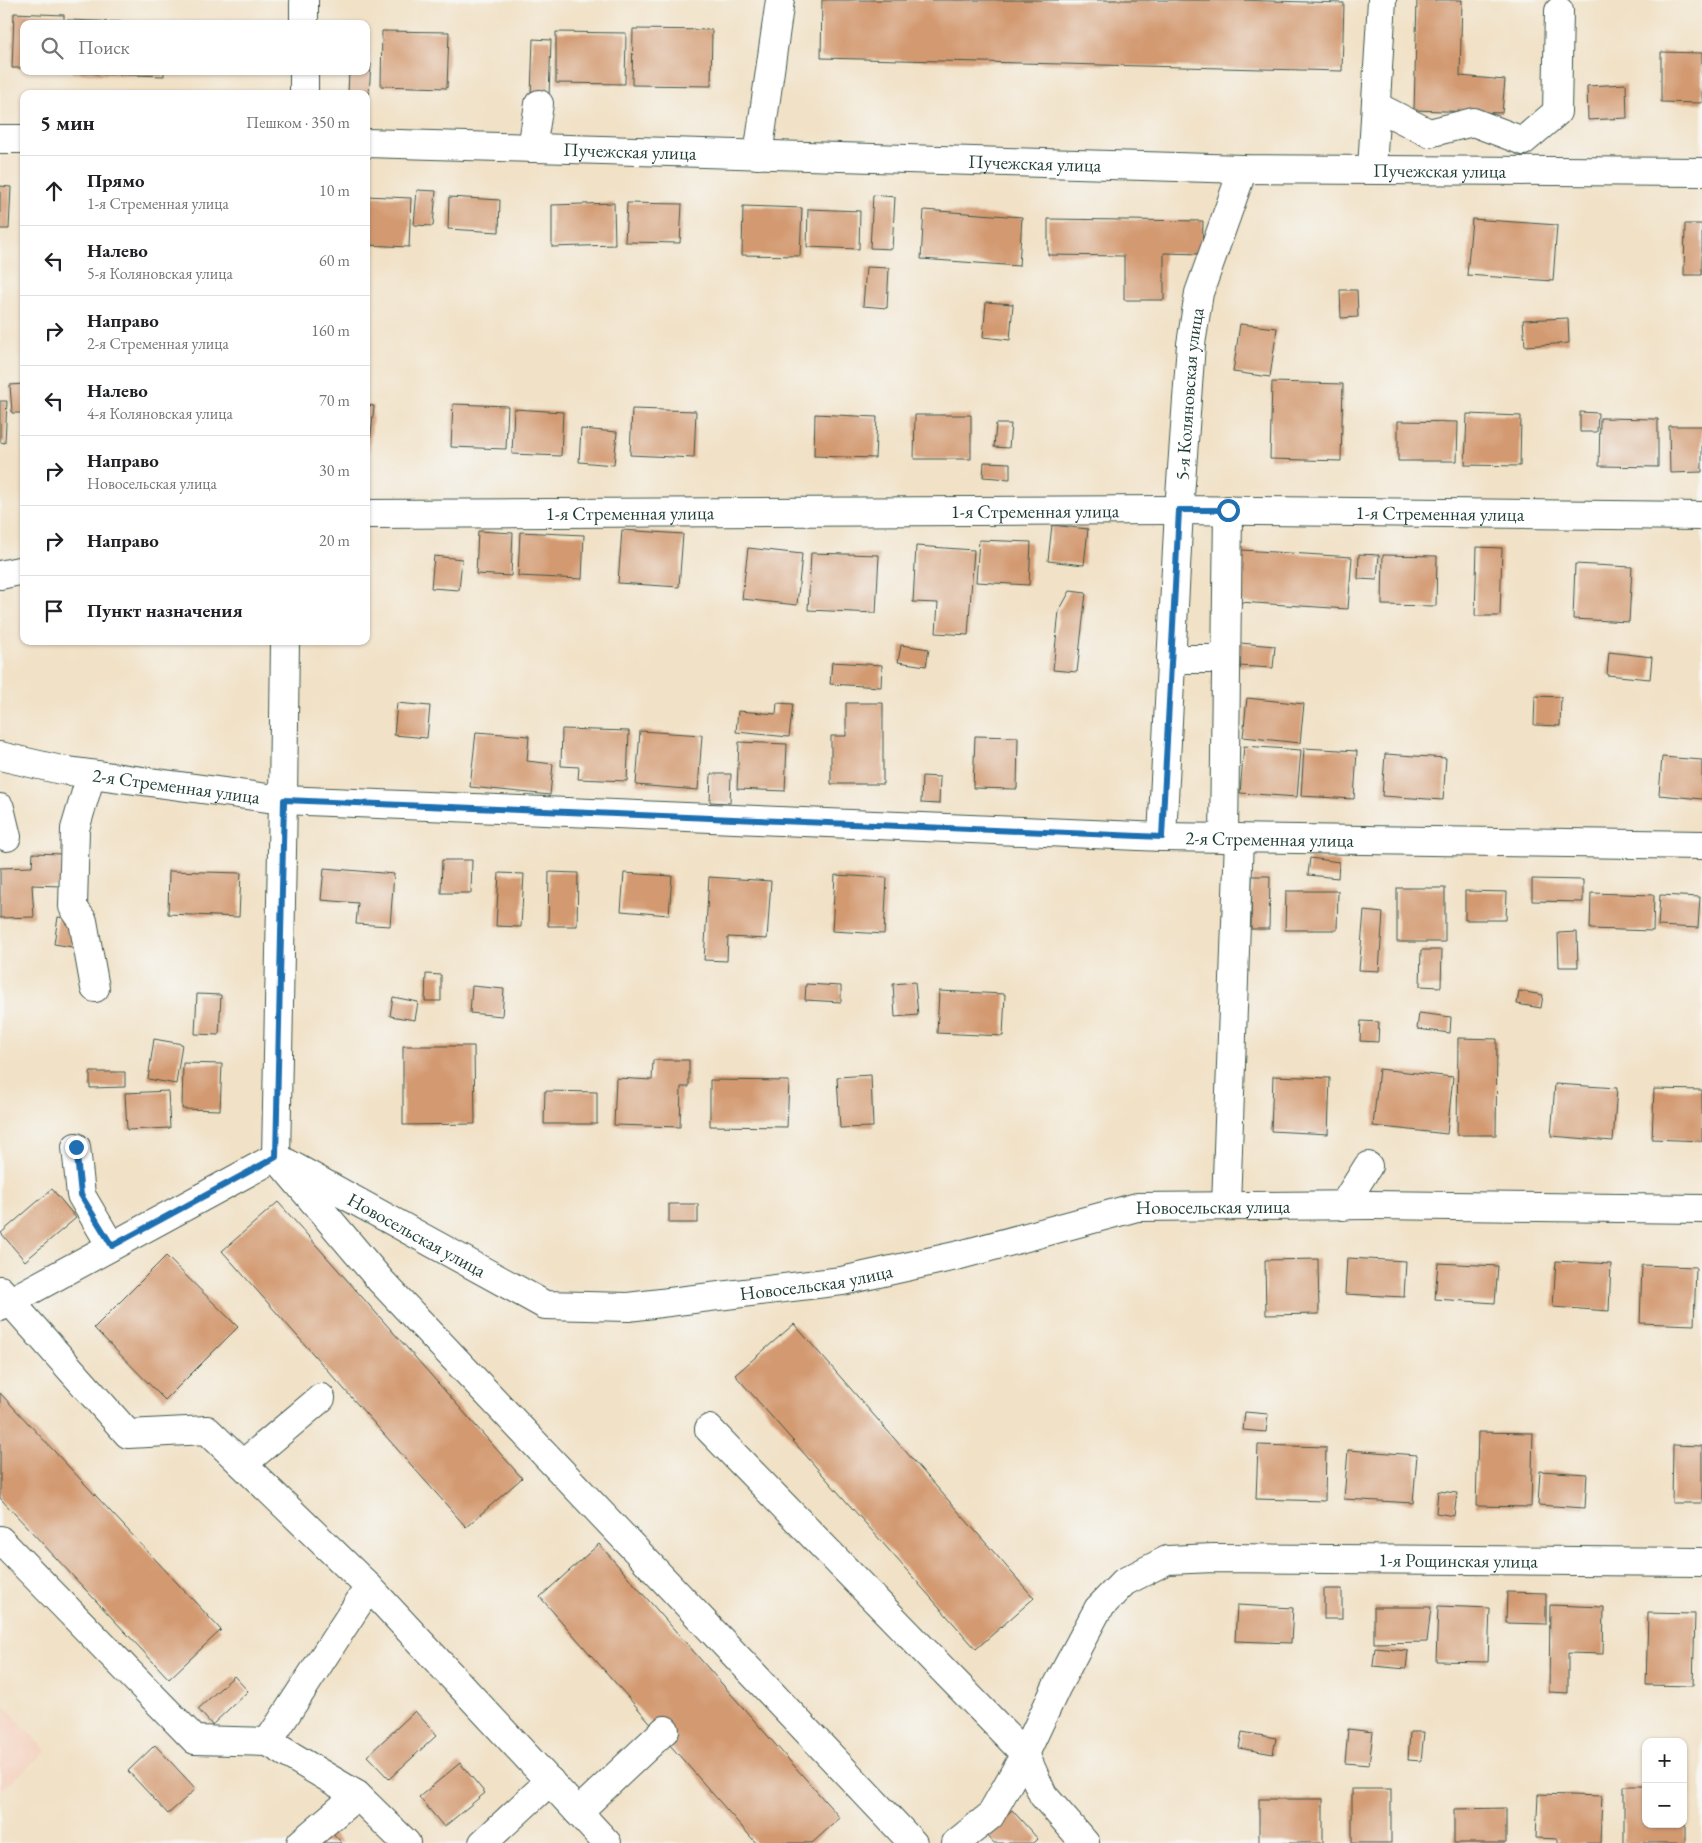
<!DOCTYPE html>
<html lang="ru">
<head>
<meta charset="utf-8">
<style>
	:root { --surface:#fff; --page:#f2f2f2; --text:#202124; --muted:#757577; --line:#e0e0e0 }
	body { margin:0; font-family:"EB Garamond",serif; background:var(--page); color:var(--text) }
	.controls { position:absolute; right:15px; bottom:15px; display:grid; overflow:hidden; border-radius:10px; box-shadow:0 1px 4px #0004 }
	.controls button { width:45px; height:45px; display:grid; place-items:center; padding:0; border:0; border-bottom:1px solid var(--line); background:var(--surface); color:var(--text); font:25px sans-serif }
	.stop { position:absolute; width:15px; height:15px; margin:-11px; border:4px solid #1f6fb2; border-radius:50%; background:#fff }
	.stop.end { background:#1f6fb2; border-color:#fff; box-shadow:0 1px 5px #0008 }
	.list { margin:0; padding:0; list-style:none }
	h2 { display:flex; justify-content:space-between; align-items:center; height:65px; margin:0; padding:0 20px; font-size:21px }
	h2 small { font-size:16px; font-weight:400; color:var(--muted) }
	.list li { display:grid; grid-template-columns:32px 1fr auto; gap:15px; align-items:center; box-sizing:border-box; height:70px; padding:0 20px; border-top:1px solid var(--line) }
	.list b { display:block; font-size:19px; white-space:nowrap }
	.list p { margin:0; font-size:16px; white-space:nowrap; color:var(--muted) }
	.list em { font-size:16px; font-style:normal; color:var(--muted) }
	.icon { flex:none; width:28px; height:28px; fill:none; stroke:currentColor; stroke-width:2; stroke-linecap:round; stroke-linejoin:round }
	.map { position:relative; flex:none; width:1702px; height:1843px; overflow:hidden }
	.search { position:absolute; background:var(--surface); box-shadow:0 1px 4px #0004; left:20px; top:20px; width:350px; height:55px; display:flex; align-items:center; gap:12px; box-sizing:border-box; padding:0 18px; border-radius:10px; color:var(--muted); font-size:19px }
	.panel { position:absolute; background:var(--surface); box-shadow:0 1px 4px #0004; left:20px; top:90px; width:350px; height:555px; border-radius:10px }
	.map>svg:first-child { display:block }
</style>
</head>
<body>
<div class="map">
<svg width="1702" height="1843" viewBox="0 0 1702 1843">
	<rect width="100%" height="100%" fill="#f6f6f2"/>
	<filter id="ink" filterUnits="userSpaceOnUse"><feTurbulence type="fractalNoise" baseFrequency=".02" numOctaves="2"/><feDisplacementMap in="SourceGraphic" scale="10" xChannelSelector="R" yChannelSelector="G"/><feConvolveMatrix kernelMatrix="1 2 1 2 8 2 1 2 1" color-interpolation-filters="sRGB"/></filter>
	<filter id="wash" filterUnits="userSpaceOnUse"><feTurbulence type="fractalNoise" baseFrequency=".0096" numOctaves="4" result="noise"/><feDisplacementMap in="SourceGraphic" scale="20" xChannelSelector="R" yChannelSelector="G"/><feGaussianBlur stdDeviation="1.12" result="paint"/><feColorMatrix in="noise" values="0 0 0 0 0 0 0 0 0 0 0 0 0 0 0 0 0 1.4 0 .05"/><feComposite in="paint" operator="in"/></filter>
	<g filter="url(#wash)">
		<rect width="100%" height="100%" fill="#f1e1c6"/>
		<polygon fill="#f4d3c1" points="0,1700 46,1751 0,1792"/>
		<g id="blocks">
			<g fill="#d39a71">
				<polygon points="822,0 1236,0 1344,3 1342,71 821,58"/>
				<polygon points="1417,0 1462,0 1460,76 1505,80 1502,113 1414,110"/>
				<polygon points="14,13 64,15 64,24 24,24 24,68 12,68"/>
				<polygon points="67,20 126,22 126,24 66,24"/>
				<polygon points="633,29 712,30 711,86 632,85"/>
				<polygon points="382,31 449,32 447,88 381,86"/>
				<polygon points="556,32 626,33 625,84 556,83"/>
				<polygon points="533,39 551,40 549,96 531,95"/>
				<polygon points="1661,52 1702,53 1702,103 1661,102"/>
				<polygon points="366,64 371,64 369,95 348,94 349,71 366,71"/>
				<polygon points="72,71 164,71 164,76 72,73"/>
				<polygon points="1626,84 1627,118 1588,120 1587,86"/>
				<polygon points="0,186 11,187 9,229 0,229"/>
				<polygon points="417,190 436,191 433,226 414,225"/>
				<polygon points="873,195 895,197 892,249 870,248"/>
				<polygon points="366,196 411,198 409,247 366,245"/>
				<polygon points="449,197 500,200 499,232 448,229"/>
				<polygon points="614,203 615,245 552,247 552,205"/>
				<polygon points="627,203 682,204 680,243 625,242"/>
				<polygon points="743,206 802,208 800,256 742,255"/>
				<polygon points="808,209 860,211 859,249 807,247"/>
				<polygon points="924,210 1022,217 1019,266 921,259"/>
				<polygon points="1048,219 1203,221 1202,254 1164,253 1164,300 1124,300 1124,256 1048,255"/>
				<polygon points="1472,219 1557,225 1553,281 1467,275"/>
				<polygon points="1685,224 1702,224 1702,275 1684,275"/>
				<polygon points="866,267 889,268 887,308 863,306"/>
				<polygon points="1340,290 1357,290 1358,317 1341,318"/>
				<polygon points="986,302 1013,304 1010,340 983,337"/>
				<polygon points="1568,318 1569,343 1525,346 1523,320"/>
				<polygon points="1240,324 1277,328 1270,377 1233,372"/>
				<polygon points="1272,382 1343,384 1341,461 1270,459"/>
				<polygon points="24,384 24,413 12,413 10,385"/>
				<polygon points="0,401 7,401 5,443 0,442"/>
				<polygon points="453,404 508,406 506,449 451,447"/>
				<polygon points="366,405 374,406 369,453 366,452"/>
				<polygon points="514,409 563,412 561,456 512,454"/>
				<polygon points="632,409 696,411 694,458 630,455"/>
				<polygon points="1580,412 1598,413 1597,432 1580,432"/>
				<polygon points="815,414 877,417 875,458 814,456"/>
				<polygon points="1467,414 1521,416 1520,466 1465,465"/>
				<polygon points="915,415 971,415 971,459 914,459"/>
				<polygon points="1600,418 1658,419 1658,467 1599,466"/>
				<polygon points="1398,421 1458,422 1457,461 1398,461"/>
				<polygon points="996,424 1011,424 1009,448 994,447"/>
				<polygon points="1669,426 1702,426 1702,472 1670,473"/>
				<polygon points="581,429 617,432 614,465 579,462"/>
				<polygon points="984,462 1010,463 1010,479 983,477"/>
				<polygon points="1052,525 1088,529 1084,565 1048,561"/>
				<polygon points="622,530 683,534 679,587 618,583"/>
				<polygon points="478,531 513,533 511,576 476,574"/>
				<polygon points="520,532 584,535 582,579 518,576"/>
				<polygon points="979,540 1031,542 1029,585 976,582"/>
				<polygon points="916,546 974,550 968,635 936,633 938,603 913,602"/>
				<polygon points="1477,547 1502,548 1500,616 1475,616"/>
				<polygon points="748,548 802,554 797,605 742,599"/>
				<polygon points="1242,550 1352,557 1348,609 1239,602"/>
				<polygon points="811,553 879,555 876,613 808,610"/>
				<polygon points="1359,554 1379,555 1377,580 1358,579"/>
				<polygon points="1383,555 1437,556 1436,606 1382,605"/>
				<polygon points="434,556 462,559 459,590 431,588"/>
				<polygon points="1575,564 1632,567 1629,622 1573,619"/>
				<polygon points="1070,591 1086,593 1077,672 1053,670 1059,611"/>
				<polygon points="1240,643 1275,646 1273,668 1238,666"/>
				<polygon points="901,645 929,649 926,666 898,662"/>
				<polygon points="1609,652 1652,657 1650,679 1607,675"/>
				<polygon points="832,662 882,665 881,687 830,684"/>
				<polygon points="1535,696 1561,697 1560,726 1534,725"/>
				<polygon points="1247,698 1304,704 1300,743 1243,737"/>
				<polygon points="397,703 430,706 427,738 394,735"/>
				<polygon points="777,703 793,704 789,737 736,732 738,711 776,714"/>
				<polygon points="846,703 883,703 883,784 831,784 831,736 846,736"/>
				<polygon points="562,729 629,731 627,781 578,779 579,767 561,766"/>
				<polygon points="640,731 702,735 698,790 636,785"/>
				<polygon points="476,732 529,736 527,761 553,764 550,795 470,787"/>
				<polygon points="975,736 1018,737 1017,789 973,788"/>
				<polygon points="739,742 787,744 785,791 737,789"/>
				<polygon points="1244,746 1301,750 1297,797 1240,793"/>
				<polygon points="1304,748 1357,751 1354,799 1301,796"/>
				<polygon points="1385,754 1446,758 1443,800 1382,796"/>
				<polygon points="1662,757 1702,760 1702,799 1659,795"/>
				<polygon points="711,774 731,774 730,803 710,802"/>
				<polygon points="922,776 940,777 939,804 921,803"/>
				<polygon points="33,853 62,854 61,886 32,885 34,917 0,918 0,868 32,867"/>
				<polygon points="1310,858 1339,862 1338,878 1308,875"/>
				<polygon points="442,860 472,860 471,893 441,893"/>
				<polygon points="324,868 394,874 390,926 356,924 358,903 321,900"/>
				<polygon points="169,871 241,873 239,917 168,914"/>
				<polygon points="549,872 578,873 577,926 548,926"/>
				<polygon points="499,873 524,874 521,927 496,926"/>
				<polygon points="624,873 672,876 669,915 621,911"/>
				<polygon points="835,875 887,878 884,934 832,931"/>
				<polygon points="1252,876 1270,876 1269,929 1251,929"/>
				<polygon points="709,877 771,881 767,939 728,937 727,961 704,960"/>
				<polygon points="1532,879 1583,880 1583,902 1532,901"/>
				<rect x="1397" y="888" width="48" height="54"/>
				<polygon points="1286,891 1338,891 1337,930 1285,930"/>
				<polygon points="1465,891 1507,892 1506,920 1465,920"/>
				<polygon points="1591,893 1654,895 1653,931 1590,929"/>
				<polygon points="1660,895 1700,897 1698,928 1658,926"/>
				<polygon points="1364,911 1383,913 1379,971 1359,970"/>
				<polygon points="58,917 77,920 73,947 54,944"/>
				<polygon points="1577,932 1578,967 1559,967 1558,933"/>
				<polygon points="1421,950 1442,950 1441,987 1420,986"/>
				<polygon points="426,974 441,975 441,1001 425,1001"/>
				<polygon points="915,982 918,1015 895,1017 893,984"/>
				<polygon points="806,984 841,986 841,1002 805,1000"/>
				<polygon points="472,986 504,989 502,1016 470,1013"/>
				<polygon points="939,991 1005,994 1003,1036 937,1033"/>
				<polygon points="1519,991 1543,995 1541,1008 1517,1004"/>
				<polygon points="197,994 221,995 219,1035 195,1034"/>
				<polygon points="393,997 418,1002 415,1020 390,1016"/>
				<polygon points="1419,1013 1451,1017 1450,1033 1417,1029"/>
				<polygon points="1361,1021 1379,1022 1378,1042 1360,1041"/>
				<polygon points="1458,1038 1497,1039 1496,1135 1457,1135"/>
				<polygon points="154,1039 182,1044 176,1084 148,1079"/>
				<polygon points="403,1046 474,1046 475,1124 403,1125"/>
				<polygon points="653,1060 689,1060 689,1087 681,1087 680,1127 614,1125 616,1078 652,1080"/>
				<polygon points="183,1063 222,1064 220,1110 182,1109"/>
				<polygon points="1379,1069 1453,1077 1447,1134 1373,1126"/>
				<polygon points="90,1072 125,1072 125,1087 90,1088"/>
				<polygon points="871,1075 873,1127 840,1128 837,1077"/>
				<polygon points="1273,1076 1330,1078 1328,1134 1271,1131"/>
				<polygon points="710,1080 789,1081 787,1127 710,1126"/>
				<polygon points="1555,1084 1617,1088 1613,1141 1551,1136"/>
				<polygon points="1654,1089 1702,1090 1702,1141 1652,1139"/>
				<polygon points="168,1091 170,1128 127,1130 125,1093"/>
				<polygon points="545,1091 597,1092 597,1124 544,1124"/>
				<polygon points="52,1189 76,1218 25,1261 1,1233"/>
				<polygon points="278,1202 522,1478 466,1527 222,1251"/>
				<rect x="669" y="1204" width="29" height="19"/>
				<polygon points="166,1256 238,1327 165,1400 94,1328"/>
				<polygon points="1347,1258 1406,1261 1404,1297 1345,1294"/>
				<polygon points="1318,1259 1319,1314 1266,1315 1265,1260"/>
				<polygon points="1556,1261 1611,1264 1609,1311 1553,1307"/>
				<polygon points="1438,1263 1498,1266 1495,1303 1435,1299"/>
				<polygon points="1642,1265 1696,1267 1694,1325 1640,1323"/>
				<polygon points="794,1324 1034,1598 976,1649 735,1375"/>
				<polygon points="0,1393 221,1630 169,1679 0,1498"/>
				<polygon points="1245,1412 1268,1414 1266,1432 1243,1430"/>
				<polygon points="1478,1432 1533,1433 1531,1507 1476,1506"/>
				<polygon points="1258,1445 1326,1447 1325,1501 1256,1499"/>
				<polygon points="1673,1445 1702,1446 1702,1503 1672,1503"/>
				<polygon points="1348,1450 1417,1455 1413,1503 1344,1499"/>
				<polygon points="1540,1471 1587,1474 1585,1508 1538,1505"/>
				<polygon points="1438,1491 1457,1493 1454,1516 1436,1513"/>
				<polygon points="599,1544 840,1818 812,1843 756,1843 540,1597"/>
				<rect x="1324" y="1589" width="18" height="30"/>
				<polygon points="1507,1592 1546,1593 1546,1624 1506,1623"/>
				<polygon points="1237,1605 1293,1608 1291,1643 1235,1641"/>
				<polygon points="1550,1605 1604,1607 1603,1654 1568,1653 1568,1693 1549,1692"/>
				<polygon points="1438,1606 1490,1608 1488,1662 1436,1661"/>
				<polygon points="1374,1607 1431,1607 1427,1642 1374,1643"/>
				<polygon points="1648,1613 1695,1614 1693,1686 1646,1685"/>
				<polygon points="1375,1648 1408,1651 1406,1669 1373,1666"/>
				<polygon points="234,1676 248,1691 212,1725 198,1709"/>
				<polygon points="415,1711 437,1735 389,1779 367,1756"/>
				<polygon points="1348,1729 1373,1732 1369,1765 1345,1763"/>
				<polygon points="1242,1732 1276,1738 1273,1754 1239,1748"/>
				<polygon points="1410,1732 1424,1732 1421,1761 1408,1760"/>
				<polygon points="155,1745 196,1789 168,1814 128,1771"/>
				<polygon points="460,1763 485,1793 444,1827 419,1797"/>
				<polygon points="1624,1786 1646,1786 1646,1824 1683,1824 1683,1786 1685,1786 1685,1843 1624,1843"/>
				<rect x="1352" y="1789" width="39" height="54"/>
				<polygon points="1538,1794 1602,1796 1600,1843 1558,1843 1558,1839 1536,1838"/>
				<rect x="1259" y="1799" width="64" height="44"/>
				<polygon points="1506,1808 1506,1843 1454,1843 1454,1809"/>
				<polygon points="1012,1810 1038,1839 1034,1843 994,1843 986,1834"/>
				<polygon points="329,1829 342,1843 313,1843"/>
			</g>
		</g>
	</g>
	<g filter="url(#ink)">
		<use href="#blocks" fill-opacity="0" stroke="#3e564a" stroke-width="1"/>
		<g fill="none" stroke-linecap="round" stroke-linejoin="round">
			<defs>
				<g id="minor">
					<polyline points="304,24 304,0"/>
					<polyline points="304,94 304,71"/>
					<polyline points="1376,106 1429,133 1473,122 1523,141 1557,112 1559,11"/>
					<polyline points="0,139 24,139"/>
					<path id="s1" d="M366,143L1243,169L1702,172"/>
					<polyline points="532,148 539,104"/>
					<polyline points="758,155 780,0"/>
					<polyline points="1372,169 1382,0"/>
					<path id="s2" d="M366,514L1179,510L1702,516"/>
					<polyline points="0,575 24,570"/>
					<polyline points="285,641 283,800 276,1157 381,1281 913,1843"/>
					<polyline points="1171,659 1226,659"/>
					<path id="s3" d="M0,756L61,770L283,800L1162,837L1702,845"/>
					<polyline points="91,775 75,829 73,907 83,921 95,988"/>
					<polyline points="0,808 7,837"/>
					<path id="s4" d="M1162,837L1179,510L1191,344L1199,293L1243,169"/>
					<polyline points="1224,838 1228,510"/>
					<polyline points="76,1147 81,1195 111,1246"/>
					<polyline points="1226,1206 1239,838"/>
					<polyline points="1343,1206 1368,1166"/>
					<polyline points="0,1290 128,1434 207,1430 369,1587 607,1843"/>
					<path id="s5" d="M0,1307L276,1157L545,1305L628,1307L842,1281L960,1255L1137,1207L1372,1205L1702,1209"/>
					<polyline points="709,1429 1025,1754 1043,1795 1085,1843"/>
					<polyline points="243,1464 321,1398"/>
					<polyline points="0,1540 195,1740 268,1742 369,1587"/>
					<polyline points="268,1742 357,1795 406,1843"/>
					<polyline points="578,1812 665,1730"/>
					<polyline points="301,1843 357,1795"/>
					<polyline points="483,1843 550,1781"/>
					<path id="s6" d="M956,1843L990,1816L1025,1754L1056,1688L1098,1609L1124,1582L1167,1560L1214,1558L1702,1562"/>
				</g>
			</defs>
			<use href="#minor" stroke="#3e564a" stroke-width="30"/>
			<use href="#minor" stroke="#fff" stroke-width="28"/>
		</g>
	</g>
	<g fill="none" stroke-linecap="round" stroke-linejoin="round" filter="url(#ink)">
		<polyline stroke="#1f6fb2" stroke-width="6" points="76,1147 81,1195 112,1246 276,1157 284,800 1162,837 1179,510 1228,510"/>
	</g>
	<g text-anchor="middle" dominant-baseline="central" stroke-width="4" stroke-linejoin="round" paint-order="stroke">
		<g font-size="19" fill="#1f3d34" stroke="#f6f6f2">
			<text stroke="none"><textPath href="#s1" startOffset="264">Пучежская улица</textPath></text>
			<text stroke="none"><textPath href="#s1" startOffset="669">Пучежская улица</textPath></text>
			<text stroke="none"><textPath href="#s1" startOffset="1074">Пучежская улица</textPath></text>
			<text stroke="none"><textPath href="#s4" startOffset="444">5-я Коляновская улица</textPath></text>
			<text stroke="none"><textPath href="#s2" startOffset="669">1-я Стременная улица</textPath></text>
			<text stroke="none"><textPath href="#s2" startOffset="264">1-я Стременная улица</textPath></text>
			<text stroke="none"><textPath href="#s2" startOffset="1074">1-я Стременная улица</textPath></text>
			<text stroke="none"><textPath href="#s3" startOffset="179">2-я Стременная улица</textPath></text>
			<text stroke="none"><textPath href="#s3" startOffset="1274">2-я Стременная улица</textPath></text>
			<text stroke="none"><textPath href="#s5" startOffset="1300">Новосельская улица</textPath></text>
			<text stroke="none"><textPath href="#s5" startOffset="475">Новосельская улица</textPath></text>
			<text stroke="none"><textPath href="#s5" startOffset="894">Новосельская улица</textPath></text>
			<text stroke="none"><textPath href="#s6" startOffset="654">1-я Рощинская улица</textPath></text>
		</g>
	</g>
</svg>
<div class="controls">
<button>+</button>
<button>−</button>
</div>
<div class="stop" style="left:1228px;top:510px"></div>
<div class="stop end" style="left:76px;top:1147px"></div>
<div class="search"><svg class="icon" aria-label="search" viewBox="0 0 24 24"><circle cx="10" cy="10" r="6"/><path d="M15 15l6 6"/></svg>Поиск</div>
<section class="panel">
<h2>5 мин<small>Пешком · 350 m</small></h2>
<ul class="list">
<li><svg class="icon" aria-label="ahead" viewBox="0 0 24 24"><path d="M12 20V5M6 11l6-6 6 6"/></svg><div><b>Прямо</b><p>1-я Стременная улица</p></div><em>10 m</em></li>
<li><svg class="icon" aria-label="left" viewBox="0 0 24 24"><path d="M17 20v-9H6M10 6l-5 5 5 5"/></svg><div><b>Налево</b><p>5-я Коляновская улица</p></div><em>60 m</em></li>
<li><svg class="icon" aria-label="right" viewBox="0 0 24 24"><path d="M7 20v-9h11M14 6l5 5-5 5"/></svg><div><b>Направо</b><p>2-я Стременная улица</p></div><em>160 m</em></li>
<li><svg class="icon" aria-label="left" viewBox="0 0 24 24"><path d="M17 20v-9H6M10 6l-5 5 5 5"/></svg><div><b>Налево</b><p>4-я Коляновская улица</p></div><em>70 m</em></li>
<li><svg class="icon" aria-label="right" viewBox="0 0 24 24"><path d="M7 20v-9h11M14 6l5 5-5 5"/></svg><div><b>Направо</b><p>Новосельская улица</p></div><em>30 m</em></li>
<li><svg class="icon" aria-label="right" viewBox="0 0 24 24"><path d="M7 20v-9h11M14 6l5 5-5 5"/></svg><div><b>Направо</b></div><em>20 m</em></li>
<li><svg class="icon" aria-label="arrive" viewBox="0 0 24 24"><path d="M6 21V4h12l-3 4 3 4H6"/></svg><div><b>Пункт назначения</b></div></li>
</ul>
</section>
</div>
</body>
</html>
